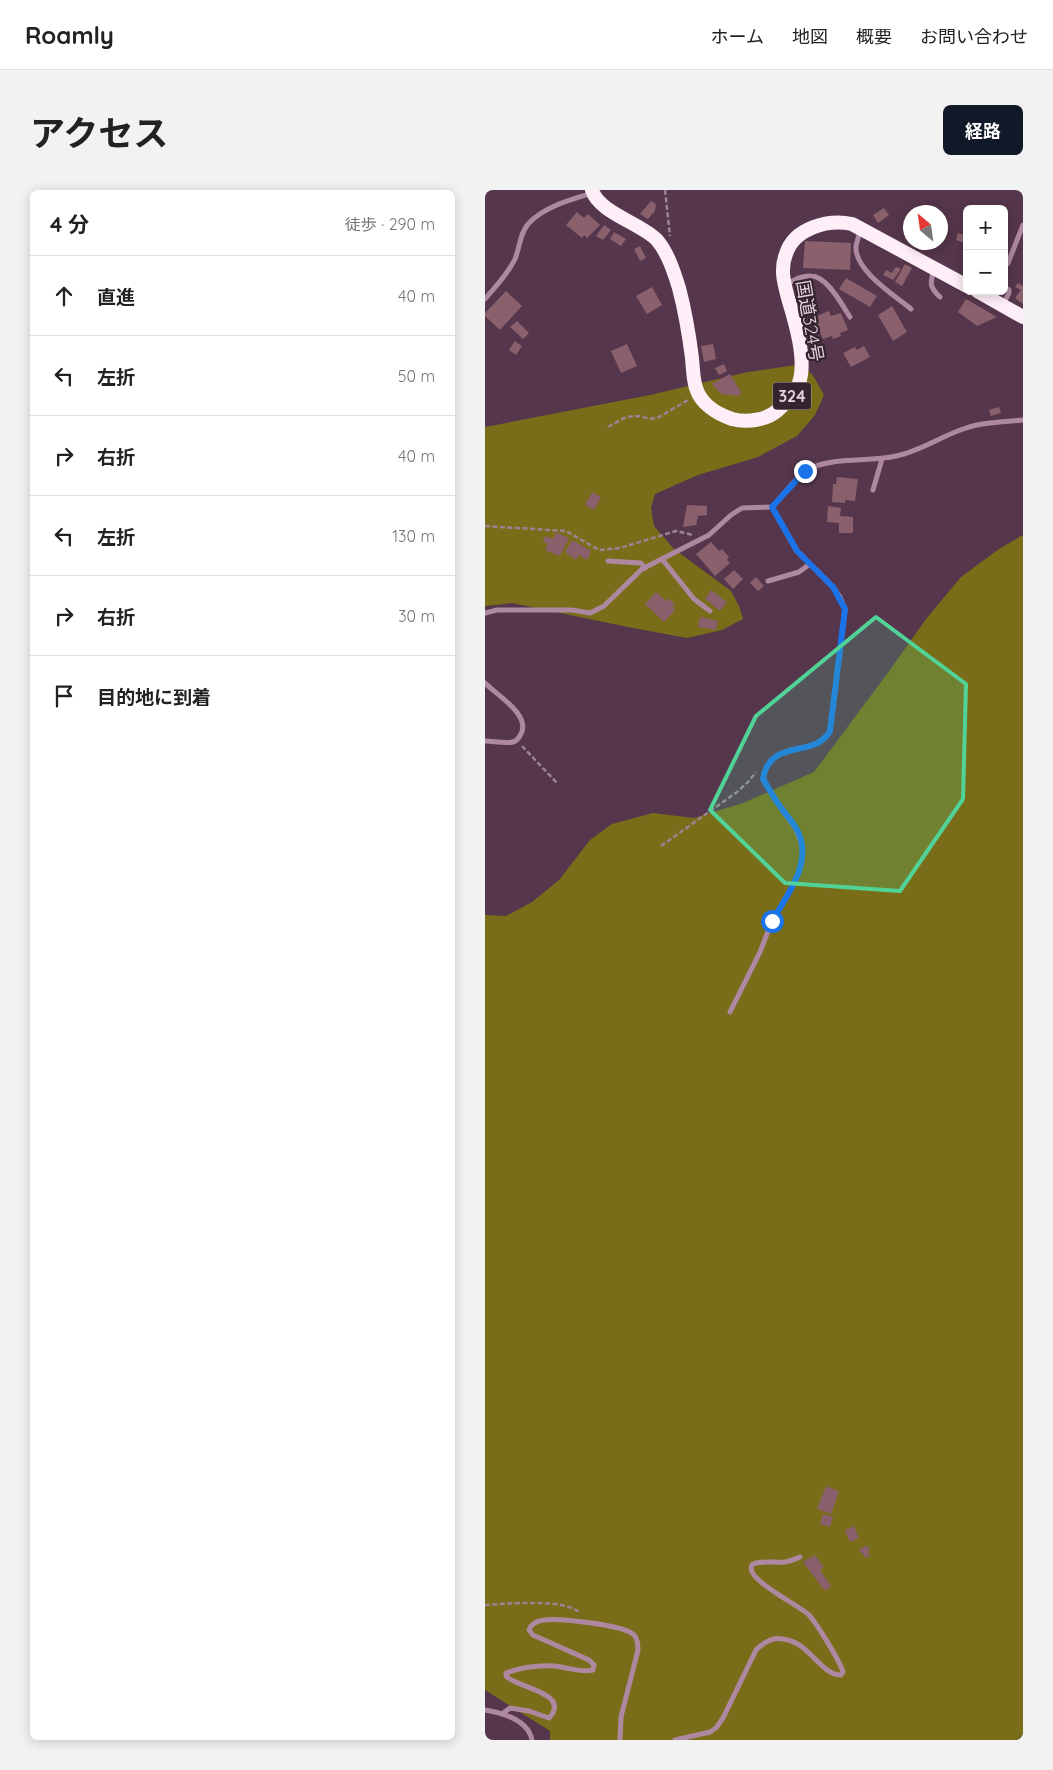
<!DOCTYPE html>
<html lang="ja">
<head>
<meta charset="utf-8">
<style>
	:root { --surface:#fff; --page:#f2f2f2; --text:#222; --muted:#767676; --line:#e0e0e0; --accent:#111827 }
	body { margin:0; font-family:Quicksand,"Noto Sans JP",sans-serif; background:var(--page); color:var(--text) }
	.controls { position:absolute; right:15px; top:15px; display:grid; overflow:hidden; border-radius:8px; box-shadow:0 2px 12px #0003 }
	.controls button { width:45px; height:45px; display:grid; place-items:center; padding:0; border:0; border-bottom:1px solid var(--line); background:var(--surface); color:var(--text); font:25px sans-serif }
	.compass { position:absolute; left:418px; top:15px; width:45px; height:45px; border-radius:50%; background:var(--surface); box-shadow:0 2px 12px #0003; rotate:331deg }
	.stop { position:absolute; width:15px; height:15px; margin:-11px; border:4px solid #1a73e8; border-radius:50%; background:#fff }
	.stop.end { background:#1a73e8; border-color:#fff; box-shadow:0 1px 5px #0008 }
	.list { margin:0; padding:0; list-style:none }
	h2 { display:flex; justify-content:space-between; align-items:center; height:65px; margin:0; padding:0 20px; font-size:21px }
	h2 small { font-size:16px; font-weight:400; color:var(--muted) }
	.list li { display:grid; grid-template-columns:32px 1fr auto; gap:15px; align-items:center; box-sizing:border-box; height:80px; padding:0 20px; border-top:1px solid var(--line) }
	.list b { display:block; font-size:19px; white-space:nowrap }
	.list em { font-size:16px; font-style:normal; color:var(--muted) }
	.icon { flex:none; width:28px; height:28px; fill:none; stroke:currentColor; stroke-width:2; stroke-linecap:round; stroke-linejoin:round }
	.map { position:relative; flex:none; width:538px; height:1550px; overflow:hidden; border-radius:8px }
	header { display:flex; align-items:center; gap:30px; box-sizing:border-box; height:70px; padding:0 25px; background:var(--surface); border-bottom:1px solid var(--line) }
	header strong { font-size:24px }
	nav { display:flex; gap:28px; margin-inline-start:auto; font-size:18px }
	.intro { display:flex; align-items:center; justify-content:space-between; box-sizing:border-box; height:120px; padding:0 30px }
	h1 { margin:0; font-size:35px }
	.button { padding:12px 22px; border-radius:8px; background:var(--accent); color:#fff; font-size:18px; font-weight:700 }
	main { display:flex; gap:30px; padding:0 30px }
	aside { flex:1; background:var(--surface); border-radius:8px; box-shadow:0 2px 12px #0003 }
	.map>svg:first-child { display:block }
</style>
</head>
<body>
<header>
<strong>Roamly</strong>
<nav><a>ホーム</a><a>地図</a><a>概要</a><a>お問い合わせ</a></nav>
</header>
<div class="intro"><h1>アクセス</h1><a class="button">経路</a></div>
<main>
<aside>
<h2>4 分<small>徒歩 · 290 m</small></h2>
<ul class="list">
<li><svg class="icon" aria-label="ahead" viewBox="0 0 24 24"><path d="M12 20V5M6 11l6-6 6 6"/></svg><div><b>直進</b></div><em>40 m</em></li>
<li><svg class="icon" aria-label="left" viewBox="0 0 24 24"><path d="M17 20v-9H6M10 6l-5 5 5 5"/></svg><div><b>左折</b></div><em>50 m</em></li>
<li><svg class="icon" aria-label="right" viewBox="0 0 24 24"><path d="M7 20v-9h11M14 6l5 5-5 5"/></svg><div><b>右折</b></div><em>40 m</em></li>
<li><svg class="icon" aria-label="left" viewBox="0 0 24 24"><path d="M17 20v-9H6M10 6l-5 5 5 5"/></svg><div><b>左折</b></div><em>130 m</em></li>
<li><svg class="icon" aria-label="right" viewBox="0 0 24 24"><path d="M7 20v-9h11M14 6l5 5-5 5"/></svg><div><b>右折</b></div><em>30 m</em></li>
<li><svg class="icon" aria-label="arrive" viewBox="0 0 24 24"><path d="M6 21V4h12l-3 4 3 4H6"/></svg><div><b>目的地に到着</b></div></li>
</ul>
</aside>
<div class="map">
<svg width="538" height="1550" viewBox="0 0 538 1550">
	<rect width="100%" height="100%" fill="#56364c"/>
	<g fill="#796d19">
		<polygon points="318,174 329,187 339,205 330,225 312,246 273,267 213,285 170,304 166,318 169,336 189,359 246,401 254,416 258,429 237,440 202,448 143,437 27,413 0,416 0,237 165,205 263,182"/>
		<polygon points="538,345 538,1550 65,1550 65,1541 0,1500 0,725 21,726 47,712 74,690 105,650 127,634 168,623 209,628 258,613 329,582 402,484 441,429 476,387 514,359"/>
	</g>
	<g fill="#89606b">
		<polygon points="166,11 171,14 170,21 163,29 155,24"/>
		<polygon points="399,18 404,25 393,33 388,25"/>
		<polygon points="92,22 99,28 103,24 115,35 102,48 99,45 97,48 81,35"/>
		<polygon points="119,35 126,40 118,50 111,46"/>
		<polygon points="129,42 141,49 136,56 125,49"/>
		<polygon points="473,43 482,46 482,54 471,50"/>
		<polygon points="320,51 366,53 365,80 318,78"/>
		<polygon points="155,56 161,68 155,71 149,59"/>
		<polygon points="420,74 427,78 417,96 410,92"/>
		<polygon points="411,77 416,79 408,90 398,85 401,80 407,83"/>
		<polygon points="361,88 392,106 385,117 354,99"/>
		<polygon points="533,93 538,96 538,114 530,108 536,100 530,97"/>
		<polygon points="167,97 177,115 162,124 151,106"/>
		<polygon points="21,101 37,116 15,140 0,126 0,123"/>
		<polygon points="481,109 512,127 492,136 473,122"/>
		<polygon points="407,116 422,142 408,151 393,125"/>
		<polygon points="344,121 346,126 356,123 363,140 355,143 356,146 348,149 347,146 338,149 331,132 334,131 332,126"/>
		<polygon points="32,131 44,143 38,149 25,137"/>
		<polygon points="30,151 37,156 31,165 24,160"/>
		<polygon points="142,154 152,176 136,183 126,161"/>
		<polygon points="228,154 231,169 219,172 216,156"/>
		<polygon points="379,156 385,167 366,177 358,163 370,157 372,160"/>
		<polygon points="239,174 242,181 234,185 230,178"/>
		<polygon points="245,184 256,202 254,206 236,204 227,194"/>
		<polygon points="514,217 516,223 506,226 504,220"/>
		<polygon points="352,287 373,289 370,311 360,310 360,313 347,312 348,294 351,294"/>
		<polygon points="107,302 116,307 109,320 100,315"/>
		<polygon points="202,315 222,316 222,325 213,326 211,335 198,337"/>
		<polygon points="343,316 356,318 355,326 368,327 368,343 354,343 354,333 342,332"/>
		<polygon points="71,342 84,348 75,366 60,360 63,354 58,352 60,346 68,349"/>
		<polygon points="87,350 106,361 102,370 94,365 91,370 80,362"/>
		<polygon points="226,352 234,361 237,359 244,367 242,370 245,373 230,386 211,364"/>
		<polygon points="249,380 258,389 248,399 239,389"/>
		<polygon points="271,387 279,396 273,401 265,393"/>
		<polygon points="226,400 242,412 235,421 220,409"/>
		<polygon points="171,402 181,411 184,408 190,415 187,417 190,420 179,432 160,414"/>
		<polygon points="215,427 233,431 231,440 213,437"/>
		<polygon points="341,1296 354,1301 346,1324 332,1319"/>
		<polygon points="338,1324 348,1327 345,1337 335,1334"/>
		<polygon points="369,1336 374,1348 365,1352 360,1340"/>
		<polygon points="382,1355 385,1360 383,1362 385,1366 381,1368 374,1360"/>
		<polygon points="330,1365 339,1377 335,1380 346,1396 340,1401 318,1372"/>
	</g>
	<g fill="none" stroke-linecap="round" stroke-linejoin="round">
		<g stroke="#9d8294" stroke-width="2.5" stroke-dasharray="5 2.5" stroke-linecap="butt">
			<polyline points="180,0 185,46"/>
			<polyline points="123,237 141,227 154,226 166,229 174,227 203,210"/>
			<polyline points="0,336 81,341 114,360 135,358 191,341 208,345"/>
			<polyline points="37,556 72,593"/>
			<polyline points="176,656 252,602 263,592 271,582"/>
			<path d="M0,1415C22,1414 77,1408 94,1422"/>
		</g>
		<g stroke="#ae88a0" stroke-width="5">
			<path d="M375,41C374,46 372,51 371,56C369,80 409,105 426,119"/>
			<polyline points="519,77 523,73 538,35"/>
			<path d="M449,79C445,93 444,97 455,107"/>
			<path d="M300,95C308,91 317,85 326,86C342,86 357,115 365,127"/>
			<path d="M0,109C11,96 23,84 30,69C35,57 35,42 44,33C60,16 86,10 107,3"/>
			<polyline points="518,115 524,103 524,100 519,97"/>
			<polyline points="388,300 397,269"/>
			<polyline points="177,369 209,409 225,421"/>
			<polyline points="123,371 156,373 160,378"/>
			<polyline points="283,391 314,382 325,374"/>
			<path d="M0,423L12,420H87L105,423L119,416L157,379L224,345L246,325L257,318L287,317C299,305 313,283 328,277C354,267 384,272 411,266C435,261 455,247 478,239C497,232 518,232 538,230"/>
			<path d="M0,493C12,505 46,525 36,544C34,548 32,551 28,552C20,554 8,551 0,551"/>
			<path d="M245,822L275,762L287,731L309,693L316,676L318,658L311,639L296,618L278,589C285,547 330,569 345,541L360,419L355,407L348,397L312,361L287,317"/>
			<path d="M0,1520C18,1523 43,1530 47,1550"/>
			<path d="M17,1524L25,1518L44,1521L64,1528C87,1503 32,1498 21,1486V1483C35,1478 53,1475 69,1476C82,1477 95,1483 108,1480L109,1475L104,1470L48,1445L44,1440C46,1433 52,1431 59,1430C74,1428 140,1435 149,1445C153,1449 153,1455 153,1460L136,1527L135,1550"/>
			<path d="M190,1550L225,1542L231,1538L238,1528L271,1460C279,1452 287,1447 298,1449C325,1452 335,1485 356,1485L358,1482C355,1471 333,1436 325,1426C318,1417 258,1389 267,1375C271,1370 293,1373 300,1372C306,1371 310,1369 315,1367"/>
		</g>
		<g stroke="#fdeef8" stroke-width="14">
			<path d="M107,0C114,23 156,33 172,50C183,63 189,82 194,98C200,121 204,144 207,168C208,178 208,189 211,198C216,214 232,224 247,229C262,233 282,230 293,220C302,212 310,205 314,193C322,170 310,131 303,108C299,93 295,79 301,64C309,38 343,29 367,34L482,96"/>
			<polyline points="492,101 538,127"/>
		</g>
	</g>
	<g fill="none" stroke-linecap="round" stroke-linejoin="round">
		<path stroke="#1a73e8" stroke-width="6" d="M287,731C303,704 330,670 311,638C307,631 301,625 297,619C290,610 284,599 278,589C285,547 330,569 345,541L360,419L348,397L312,361L287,317L320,281"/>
	</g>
	<path fill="#51d398" fill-opacity="0.2" stroke="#51d398" stroke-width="4" stroke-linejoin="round" d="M391,427L481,494L478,609L415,701L300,693L225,620L271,526Z"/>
	<g text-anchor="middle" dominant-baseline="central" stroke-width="4.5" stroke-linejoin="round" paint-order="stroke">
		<rect fill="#33242d" stroke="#b09da9" stroke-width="1" x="288" y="192.5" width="38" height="27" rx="4"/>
		<g font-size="16" font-weight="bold" fill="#e6d1de">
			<text x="307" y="206">324</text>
		</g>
		<g font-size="18" fill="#e6d1de" stroke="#33242d">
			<text transform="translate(325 131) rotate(80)">国道324号</text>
		</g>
	</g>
</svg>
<div class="controls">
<button>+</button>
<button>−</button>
</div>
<svg class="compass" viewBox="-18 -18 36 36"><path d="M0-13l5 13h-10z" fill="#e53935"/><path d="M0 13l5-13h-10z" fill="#767676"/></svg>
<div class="stop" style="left:287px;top:731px"></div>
<div class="stop end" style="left:320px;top:281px"></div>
</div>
</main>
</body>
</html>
